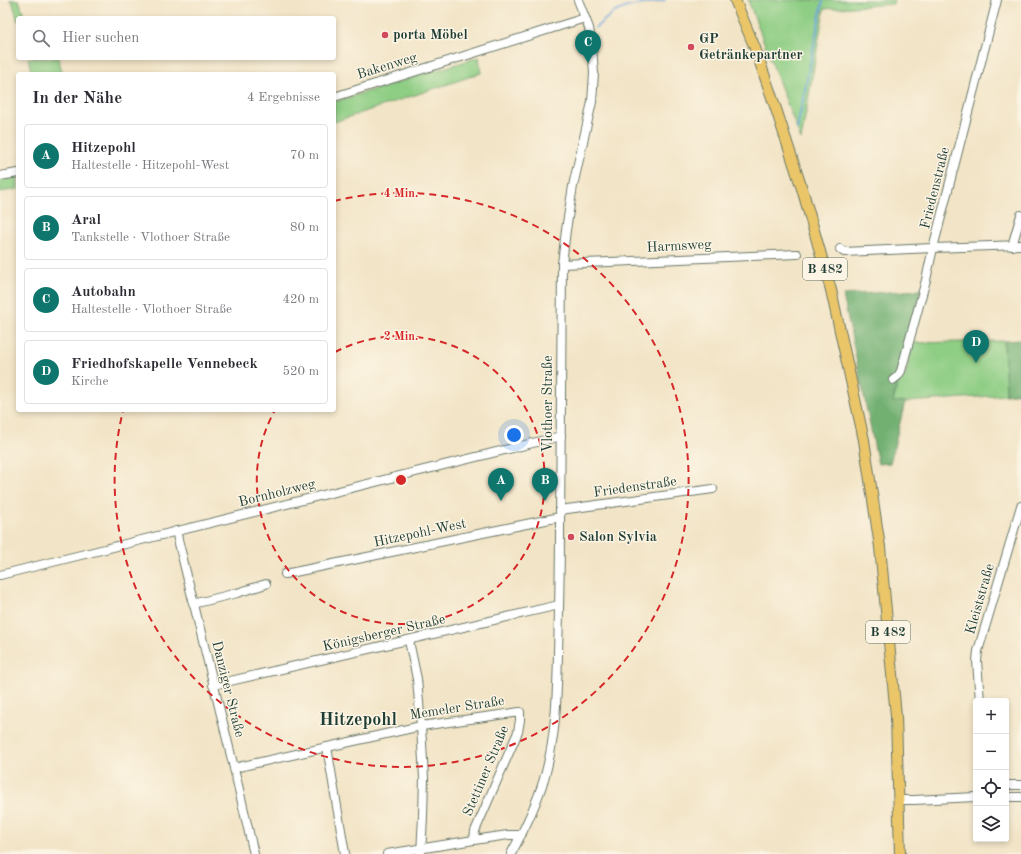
<!DOCTYPE html>
<html lang="de">
<head>
<meta charset="utf-8">
<style>
	:root { --surface:#fff; --page:#f2f2f3; --text:#2b2b33; --muted:#7c7c81; --line:#e1e1e2; --accent:#0f766e }
	body { margin:0; font-family:"Old Standard TT",serif; background:var(--page); color:var(--text) }
	.controls { position:absolute; right:12px; bottom:12px; display:grid; overflow:hidden; border-radius:4px; box-shadow:0 2px 6px #0003 }
	.controls button { width:36px; height:36px; display:grid; place-items:center; padding:0; border:0; border-bottom:1px solid var(--line); background:var(--surface); color:var(--text); font:20px sans-serif }
	.you { position:absolute; left:514px; top:435px; width:14px; height:14px; margin:-10px; border:3px solid #fff; border-radius:50%; background:#1a73e8; box-shadow:0 0 0 6px #1a73e833 }
	.badge { display:grid; place-items:center; width:26px; height:26px; border-radius:50%; background:var(--accent); color:#fff; font-size:13px; font-weight:700 }
	.pin { position:absolute; translate:-50% -33px; filter:drop-shadow(0 1px 2px #0008) }
	.pin::after { content:''; position:absolute; top:21px; width:14px; height:12px; background:inherit; clip-path:polygon(0 0,100% 0,50% 100%) }
	.list { margin:0; padding:0; list-style:none }
	h2 { display:flex; justify-content:space-between; align-items:center; height:52px; margin:0; padding:0 16px; font-size:17px }
	h2 small { font-size:13px; font-weight:400; color:var(--muted) }
	.list li { display:grid; grid-template-columns:26px 1fr auto; gap:12px; align-items:center; box-sizing:border-box; height:64px; margin:0 8px 8px; padding:0 8px; border:1px solid var(--line); border-radius:4px }
	.list b { display:block; font-size:15px; white-space:nowrap }
	.list p { margin:0; font-size:13px; white-space:nowrap; color:var(--muted) }
	.list em { font-size:13px; font-style:normal; color:var(--muted) }
	.icon { flex:none; width:22px; height:22px; fill:none; stroke:currentColor; stroke-width:2; stroke-linecap:round; stroke-linejoin:round }
	.map { position:relative; flex:none; width:1021px; height:854px; overflow:hidden }
	.search { position:absolute; background:var(--surface); box-shadow:0 2px 6px #0003; left:16px; top:16px; width:320px; height:44px; display:flex; align-items:center; gap:10px; box-sizing:border-box; padding:0 14px; border-radius:4px; color:var(--muted); font-size:15px }
	.panel { position:absolute; background:var(--surface); box-shadow:0 2px 6px #0003; left:16px; top:72px; width:320px; height:340px; border-radius:4px }
	.map>svg:first-child { display:block }
</style>
</head>
<body>
<div class="map">
<svg width="1021" height="854" viewBox="0 0 1021 854">
	<rect width="100%" height="100%" fill="#fcf5e5"/>
	<filter id="ink" filterUnits="userSpaceOnUse"><feTurbulence type="fractalNoise" baseFrequency=".025" numOctaves="2"/><feDisplacementMap in="SourceGraphic" scale="8" xChannelSelector="R" yChannelSelector="G"/><feConvolveMatrix kernelMatrix="1 2 1 2 8 2 1 2 1" color-interpolation-filters="sRGB"/></filter>
	<filter id="wash" filterUnits="userSpaceOnUse"><feTurbulence type="fractalNoise" baseFrequency=".012" numOctaves="4" result="noise"/><feDisplacementMap in="SourceGraphic" scale="16" xChannelSelector="R" yChannelSelector="G"/><feGaussianBlur stdDeviation="0.9" result="paint"/><feColorMatrix in="noise" values="0 0 0 0 0 0 0 0 0 0 0 0 0 0 0 0 0 1.4 0 .05"/><feComposite in="paint" operator="in"/></filter>
	<g filter="url(#wash)">
		<rect width="100%" height="100%" fill="#f2e4c6"/>
		<g fill="#8ecd84" stroke="#56855c">
			<polygon points="9,0 19,0 25,18 18,18 18,22 13,4 12,1"/>
			<polygon points="748,0 894,0 893,4 824,9 801,140"/>
			<polygon points="479,57 481,73 334,122 334,102"/>
			<polygon points="28,58 58,58 63,74 32,74"/>
			<polygon points="18,175 18,189 0,192 0,179"/>
			<polygon points="1004,341 1006,395 893,403 898,380 905,377 913,343"/>
		</g>
		<g fill="#72b072" stroke="#487653">
			<polygon points="921,290 898,380 893,402 905,402 890,463 878,464 843,295"/>
			<polygon points="1021,340 1021,393 1006,395 1004,341"/>
		</g>
		<g fill="none" stroke-linecap="round" stroke-linejoin="round">
			<g stroke="#68a2d8" stroke-width="2">
				<polyline points="595,28 613,13 627,7 665,0"/>
				<polyline points="797,129 823,0"/>
			</g>
		</g>
	</g>
	<g filter="url(#ink)">
		<g fill="none" stroke-linecap="round" stroke-linejoin="round">
			<defs>
				<g id="minor">
					<polyline points="334,97 585,18"/>
					<polyline points="0,176 18,173"/>
					<polyline points="1012,246 1021,215"/>
					<polyline points="840,249 844,252 933,248 1021,245"/>
					<polyline points="562,264 797,254"/>
					<polyline points="893,380 898,376 901,371 926,280 933,248 997,0"/>
					<polyline points="560,510 713,489"/>
					<polyline points="176,531 234,768 254,854"/>
					<polyline points="285,574 560,517"/>
					<polyline points="0,575 561,436"/>
					<polyline points="193,604 237,593 266,584"/>
					<polyline points="409,641 417,679 421,726 424,778 423,816 421,854"/>
					<polyline points="213,685 559,605"/>
					<polyline points="980,701 977,661 978,651 1021,506"/>
					<polyline points="327,747 345,854"/>
					<polyline points="234,768 421,726 520,712 520,720 518,732 475,831 474,840"/>
					<polyline points="1006,785 1021,785"/>
					<polyline points="1006,797 1021,797"/>
					<polyline points="899,800 914,800 976,797"/>
					<polyline points="387,854 474,840 508,835 521,835"/>
					<path d="M511,854C524,830 536,806 544,779C556,739 557,696 558,654C559,613 560,571 560,530C560,442 561,353 562,264L566,230L573,186L592,102L594,73L592,46L589,28L578,0"/>
				</g>
				<polyline id="major" points="735,0 755,48 777,112 803,192 831,290 864,440 880,547 896,716 900,854"/>
			</defs>
			<use href="#minor" stroke="#697767" stroke-width="10"/>
			<use href="#major" stroke="#697767" stroke-width="12"/>
			<use href="#minor" stroke="#fff" stroke-width="8"/>
			<use href="#major" stroke="#ebc669" stroke-width="10"/>
		</g>
	</g>
	<g fill="none" stroke="#d62828" stroke-width="2" stroke-dasharray="7 5">
		<path d="M335 352A144 144 0 1 1 275 410"/>
		<path d="M334 201A287 287 0 1 1 123 411"/>
	</g>
	<g fill="#d1495b" stroke="#fcf5e5" stroke-width="1.5">
		<circle cx="385" cy="35" r="4"/>
		<circle cx="691" cy="47" r="4"/>
		<circle cx="571" cy="537" r="4"/>
	</g>
	<g text-anchor="middle" dominant-baseline="central" stroke-width="3" stroke-linejoin="round" paint-order="stroke">
		<g fill="#fcf5e5" stroke="#617469" stroke-width="1">
			<rect x="803" y="258" width="44" height="22" rx="3"/>
			<rect x="866" y="621" width="44" height="22" rx="3"/>
		</g>
		<g font-size="13" font-weight="bold" fill="#1f3d34">
			<text x="825" y="269">B 482</text>
			<text x="888" y="632">B 482</text>
		</g>
		<g font-size="14" font-weight="bold" fill="#1f3d34" stroke="#fcf5e5" text-anchor="start">
			<text x="393" y="35">porta Möbel</text>
			<text x="699" y="39">GP<tspan x="699" dy="16">Getränkepartner</tspan></text>
			<text x="579" y="537">Salon Sylvia</text>
		</g>
		<g font-size="14" fill="#1f3d34" stroke="#fcf5e5">
			<text transform="translate(387 66) rotate(-17)">Bakenweg</text>
			<text transform="translate(935 188) rotate(-76)">Friedenstraße</text>
			<text transform="translate(679 246) rotate(-3)">Harmsweg</text>
			<text transform="translate(548 404) rotate(-90)">Vlothoer Straße</text>
			<text transform="translate(635 487) rotate(-8)">Friedenstraße</text>
			<text transform="translate(277 493) rotate(-14)">Bornholzweg</text>
			<text transform="translate(420 533) rotate(-12)">Hitzepohl-West</text>
			<text transform="translate(980 599) rotate(-74)">Kleiststraße</text>
			<text transform="translate(384 633) rotate(-13)">Königsberger Straße</text>
			<text transform="translate(228 689) rotate(76)">Danziger Straße</text>
			<text transform="translate(457 708) rotate(-9)">Memeler Straße</text>
			<text transform="translate(486 771) rotate(-67)">Stettiner Straße</text>
		</g>
		<g font-size="18" font-weight="bold" fill="#1f3d34" stroke="#fcf5e5">
			<text x="358" y="720">Hitzepohl</text>
		</g>
	</g>
	<circle cx="401" cy="480" r="6" fill="#d62828" stroke="#fcf5e5" stroke-width="2"/>
	<g font-size="12" text-anchor="middle" font-weight="bold" fill="#d62828" stroke="#fcf5e5" stroke-width="3" stroke-linejoin="round" paint-order="stroke">
		<text x="401" y="197">4 Min.</text>
		<text x="401" y="340">2 Min.</text>
	</g>
</svg>
<div class="controls">
<button>+</button>
<button>−</button>
<button><svg class="icon" aria-label="locate" viewBox="0 0 24 24"><circle cx="12" cy="12" r="6"/><path d="M12 2v4M12 18v4M2 12h4M18 12h4"/></svg></button>
<button><svg class="icon" aria-label="layers" viewBox="0 0 24 24"><path d="M12 4l9 5-9 5-9-5zM3 14l9 5 9-5"/></svg></button>
</div>
<div class="you"></div>
<div class="pin badge" style="left:501px;top:501px">A</div>
<div class="pin badge" style="left:545px;top:501px">B</div>
<div class="pin badge" style="left:588px;top:63px">C</div>
<div class="pin badge" style="left:976px;top:363px">D</div>
<div class="search"><svg class="icon" aria-label="search" viewBox="0 0 24 24"><circle cx="10" cy="10" r="6"/><path d="M15 15l6 6"/></svg>Hier suchen</div>
<section class="panel">
<h2>In der Nähe<small>4 Ergebnisse</small></h2>
<ul class="list">
<li><span class="badge">A</span><div><b>Hitzepohl</b><p>Haltestelle · Hitzepohl-West</p></div><em>70 m</em></li>
<li><span class="badge">B</span><div><b>Aral</b><p>Tankstelle · Vlothoer Straße</p></div><em>80 m</em></li>
<li><span class="badge">C</span><div><b>Autobahn</b><p>Haltestelle · Vlothoer Straße</p></div><em>420 m</em></li>
<li><span class="badge">D</span><div><b>Friedhofskapelle Vennebeck</b><p>Kirche</p></div><em>520 m</em></li>
</ul>
</section>
</div>
</body>
</html>
